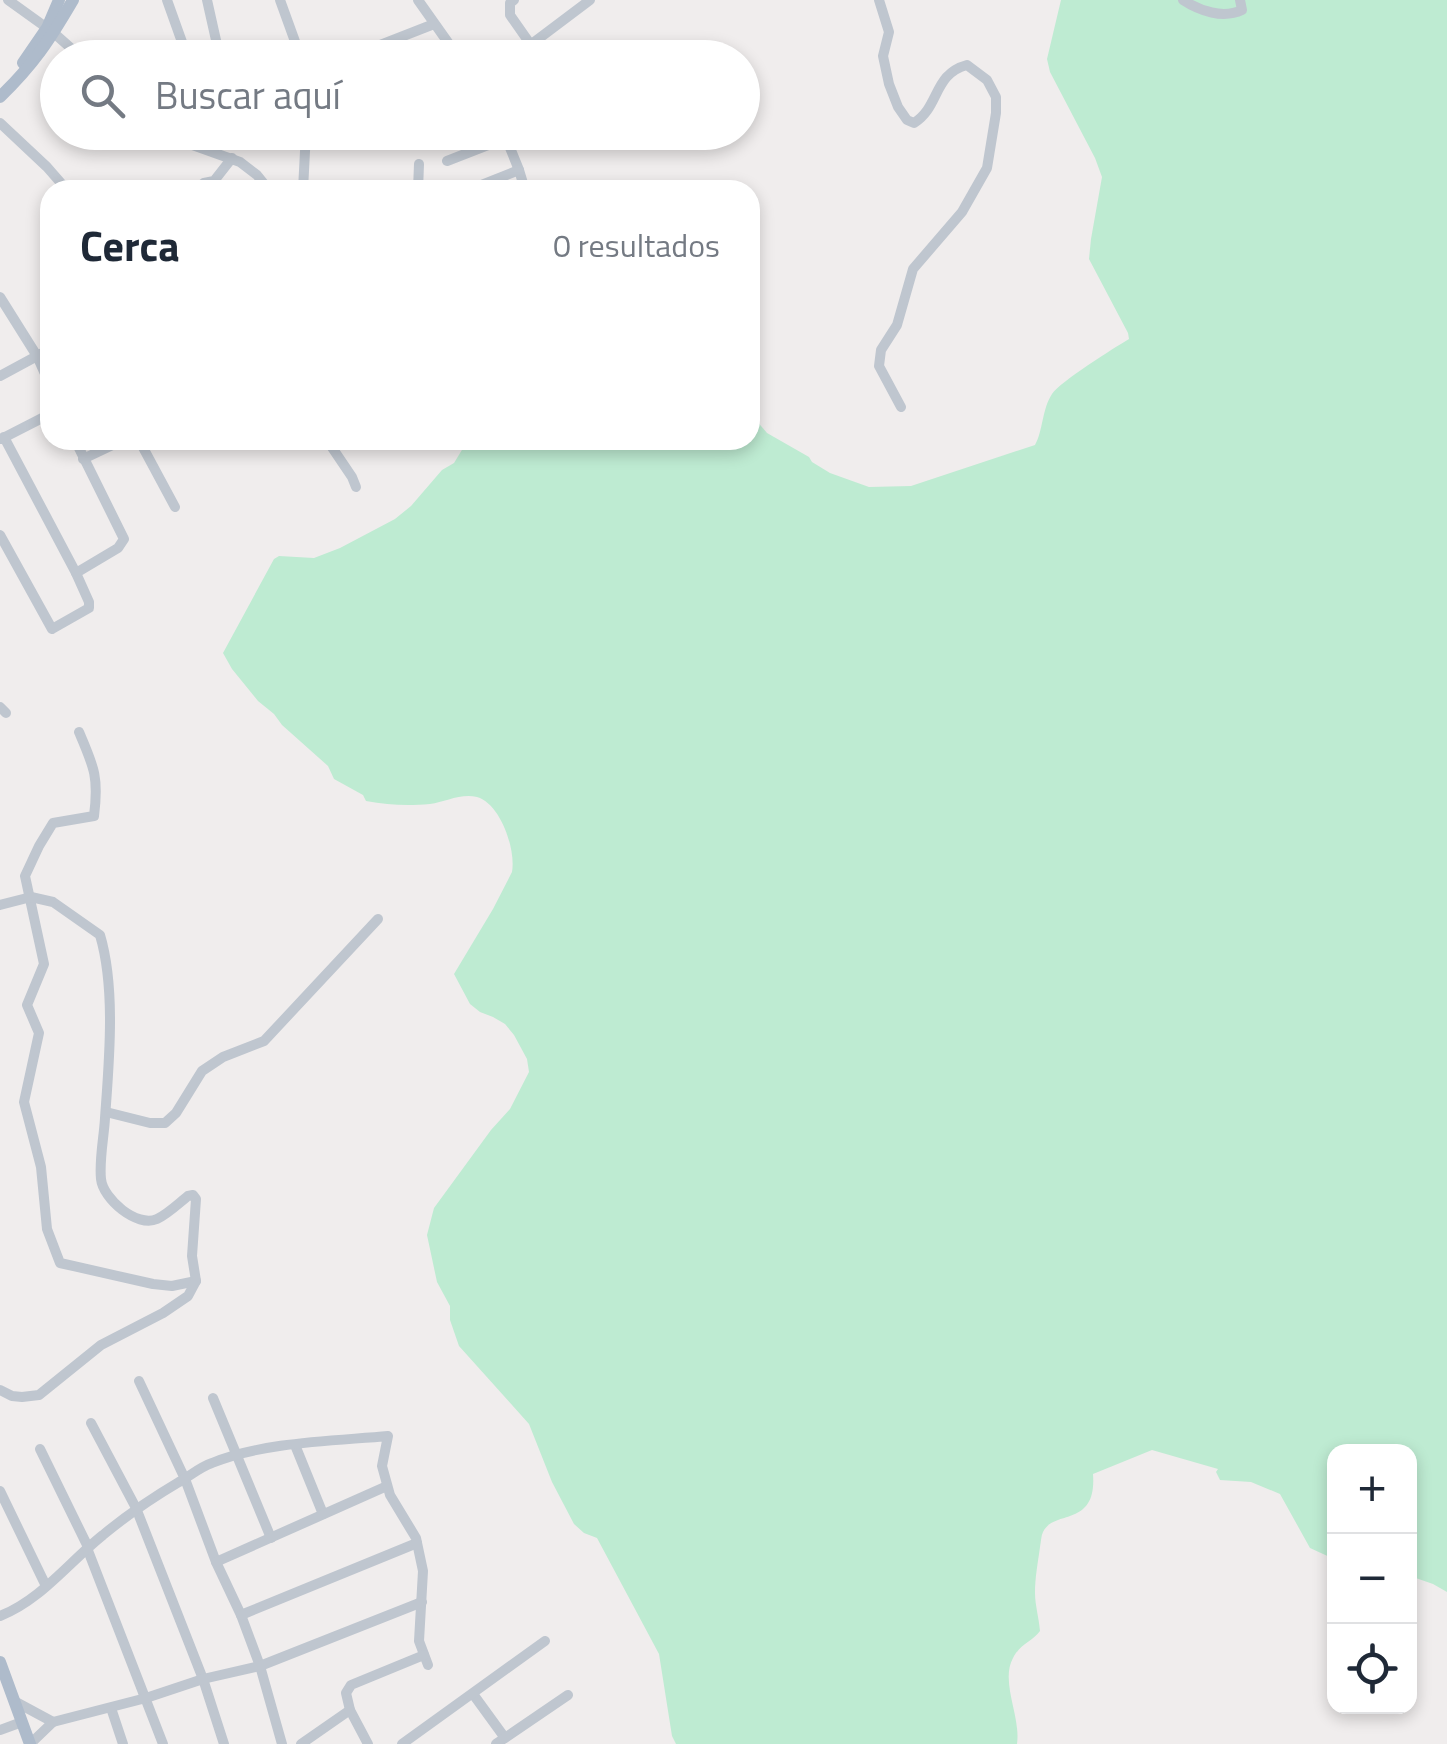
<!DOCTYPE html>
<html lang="es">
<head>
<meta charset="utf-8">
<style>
	:root { --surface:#fff; --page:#f2f2f3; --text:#1f2937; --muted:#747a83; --line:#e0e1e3 }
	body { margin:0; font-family:"Titillium Web",sans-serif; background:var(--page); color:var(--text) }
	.controls { position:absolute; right:30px; bottom:30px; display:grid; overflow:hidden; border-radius:20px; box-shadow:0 5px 15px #0003 }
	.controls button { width:90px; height:90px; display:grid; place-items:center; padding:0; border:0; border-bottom:2px solid var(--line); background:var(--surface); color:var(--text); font:50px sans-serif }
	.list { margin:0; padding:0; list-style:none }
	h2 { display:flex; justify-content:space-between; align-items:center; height:130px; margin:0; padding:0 40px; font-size:42px }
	h2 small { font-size:32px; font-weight:400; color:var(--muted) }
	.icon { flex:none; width:55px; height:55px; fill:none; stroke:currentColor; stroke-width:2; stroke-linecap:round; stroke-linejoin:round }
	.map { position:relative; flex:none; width:1447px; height:1744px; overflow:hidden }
	.search { position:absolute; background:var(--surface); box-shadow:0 5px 15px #0003; left:40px; top:40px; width:720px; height:110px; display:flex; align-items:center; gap:25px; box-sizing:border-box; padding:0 35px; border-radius:55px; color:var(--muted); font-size:38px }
	.panel { position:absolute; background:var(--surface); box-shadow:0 5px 15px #0003; left:40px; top:180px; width:720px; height:270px; border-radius:30px }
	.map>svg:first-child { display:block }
</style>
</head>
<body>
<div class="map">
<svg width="1447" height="1744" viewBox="0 0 1447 1744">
	<rect width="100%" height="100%" fill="#f0eded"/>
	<path fill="#beebd2" d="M1061,0H1447V1592L1433,1584L1410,1576V1452H1334V1559L1310,1548L1280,1494L1251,1482L1220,1480L1216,1472L1218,1469L1152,1450L1093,1474C1097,1528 1054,1509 1043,1532C1041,1536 1041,1542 1040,1547C1038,1562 1035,1577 1035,1593C1035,1605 1039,1618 1040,1631C1032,1642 1021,1643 1013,1658C1000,1682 1021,1716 1017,1744H676L672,1736L659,1654L597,1538L584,1533L574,1524L552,1482L529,1424L459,1346L450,1320V1306L437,1282L427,1235L434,1208L491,1130L510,1109L529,1072L527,1059L514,1035L505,1024L493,1017L480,1012L470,1004L454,974L493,909L512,872C516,850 501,804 477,797C461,793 445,802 430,804C407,806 388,805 366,801L363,795L334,779L328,766L282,725L274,714L258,701L232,669L223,653L274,559L279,556L314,558L340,548L395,519L411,506L442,470L454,463L468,440H750V413L767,433L809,457L812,462L830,473L869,487L911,486L1035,445C1043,431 1042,409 1052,394C1061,381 1114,348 1129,339L1128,333L1089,259L1091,239L1102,177L1095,158L1050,72L1047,59Z"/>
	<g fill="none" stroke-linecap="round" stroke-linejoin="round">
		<g stroke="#bfc6cf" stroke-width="10">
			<polyline points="8,0 47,28"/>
			<polyline points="167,0 182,42"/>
			<polyline points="207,0 220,58"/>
			<polyline points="280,0 301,58"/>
			<polyline points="418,0 459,58"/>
			<polyline points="514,0 510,3 510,15 531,45"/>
			<path d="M879,0L889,32L883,56L889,84L898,107L907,120L914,123C940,107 933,74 967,65L987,80L996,97V113L987,168L962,212L913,269L897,325L881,350L879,366L901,407"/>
			<path d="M1183,0C1200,11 1223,19 1242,10L1240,0"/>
			<polyline points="55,34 82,58"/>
			<polyline points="347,58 434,24"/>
			<polyline points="513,58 590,0"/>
			<polyline points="0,123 47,167 67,190"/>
			<polyline points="156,132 240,162 257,175 269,190"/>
			<polyline points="504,133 519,170 525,190"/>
			<polyline points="447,161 506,138"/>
			<polyline points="195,190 204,183 214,181 232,158"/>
			<polyline points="303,190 306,132"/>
			<polyline points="418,190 419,164"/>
			<polyline points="469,190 519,170"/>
			<polyline points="0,297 37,356 50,385"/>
			<polyline points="0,376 50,349"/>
			<polyline points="1,439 50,414"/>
			<polyline points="75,440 124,539 118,548 76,573"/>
			<polyline points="139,440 175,507"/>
			<polyline points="327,440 352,477 356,487"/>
			<polyline points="83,459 123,440"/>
			<polyline points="0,535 52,629 89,608 89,602 76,573 4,437"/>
			<polyline points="0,707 6,713"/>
			<path d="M79,732C94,767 99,777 94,816L53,823L39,846L25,876L44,964L27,1005L39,1033L24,1102L41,1167L47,1229L60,1263L153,1284L172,1286L196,1281"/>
			<path d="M0,905L31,897L53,902L100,935C116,989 109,1062 105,1118C104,1137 99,1160 101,1179C103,1199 137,1228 157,1219C168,1214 179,1203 188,1196L193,1195L196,1199L192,1256L196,1281L188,1296L163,1313L101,1345L39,1395L22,1397L12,1396L0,1390"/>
			<polyline points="106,1112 150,1123 165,1123 176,1113 202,1071 223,1057 264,1041 378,919"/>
			<polyline points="139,1381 185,1479 216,1562 241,1615 260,1666 282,1744"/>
			<polyline points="213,1398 271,1538"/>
			<polyline points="91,1423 136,1508 203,1679 224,1744"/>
			<polyline points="295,1445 323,1514"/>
			<polyline points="40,1449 88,1547"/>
			<polyline points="0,1491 46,1586"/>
			<polyline points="87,1548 163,1744"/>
			<polyline points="216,1562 387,1486"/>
			<polyline points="241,1615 417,1543"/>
			<path d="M0,1616C41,1600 69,1562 103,1535C127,1515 152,1498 179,1482C190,1476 200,1467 212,1463C263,1442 333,1441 388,1436L382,1466L390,1495L416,1538L423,1571L419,1641L428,1665"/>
			<polyline points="473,1694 505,1738"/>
			<polyline points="14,1701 53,1722 30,1744"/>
			<polyline points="111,1708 123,1744"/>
			<polyline points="53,1722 146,1698 203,1679 260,1666 422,1602"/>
			<polyline points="0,1730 22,1722"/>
			<polyline points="301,1744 350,1710"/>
			<polyline points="368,1744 350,1710 346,1693 351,1685 424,1655"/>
			<polyline points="402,1744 545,1641"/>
			<polyline points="496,1744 568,1695"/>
		</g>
		<g stroke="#aebbcb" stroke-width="12">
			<polyline points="23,63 47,28 59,0"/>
			<path d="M0,97C34,64 49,41 73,0"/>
			<polyline points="0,1662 30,1744"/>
		</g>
	</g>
</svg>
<div class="controls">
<button>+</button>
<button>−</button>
<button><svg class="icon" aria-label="locate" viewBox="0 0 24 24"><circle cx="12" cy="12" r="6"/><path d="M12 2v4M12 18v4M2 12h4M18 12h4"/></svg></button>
</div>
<div class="search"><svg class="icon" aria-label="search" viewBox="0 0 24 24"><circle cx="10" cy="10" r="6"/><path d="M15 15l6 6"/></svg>Buscar aquí</div>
<section class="panel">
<h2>Cerca<small>0 resultados</small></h2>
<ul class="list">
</ul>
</section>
</div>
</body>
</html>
